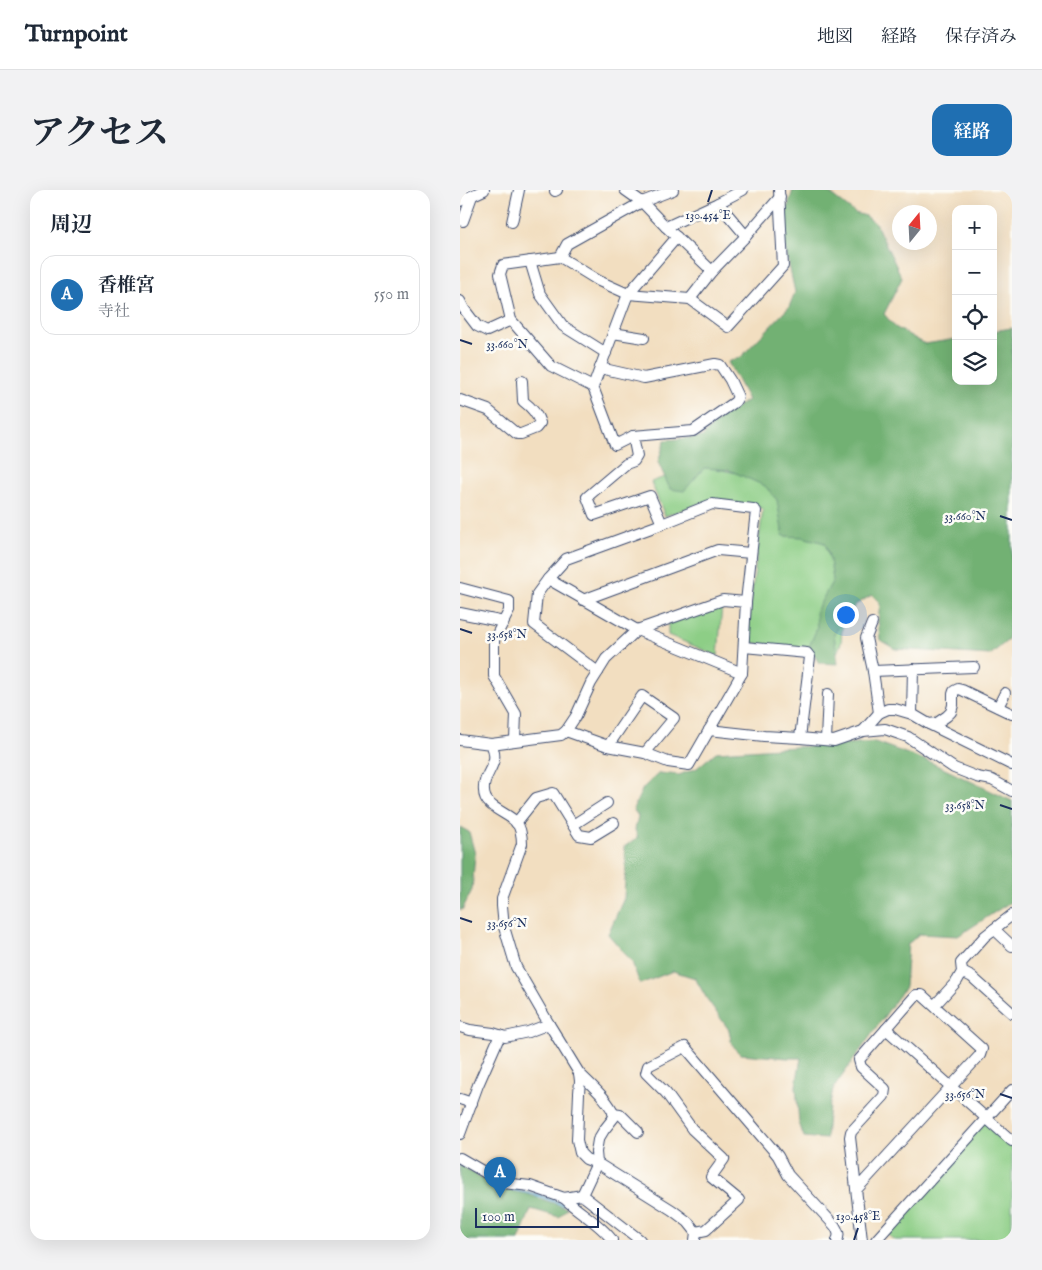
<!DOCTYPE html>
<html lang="ja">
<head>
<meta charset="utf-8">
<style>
	:root { --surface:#fff; --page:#f2f2f3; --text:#1f2937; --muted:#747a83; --line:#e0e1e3; --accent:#1f6fb2 }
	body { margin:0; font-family:"IM FELL English","Noto Serif JP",serif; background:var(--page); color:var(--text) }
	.controls { position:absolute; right:15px; top:15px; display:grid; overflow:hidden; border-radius:10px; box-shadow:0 5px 20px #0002 }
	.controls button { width:45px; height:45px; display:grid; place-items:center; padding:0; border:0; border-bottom:1px solid var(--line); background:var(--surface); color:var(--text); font:25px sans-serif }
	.compass { position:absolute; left:432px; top:15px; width:45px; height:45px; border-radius:50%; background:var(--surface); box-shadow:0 5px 20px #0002; rotate:18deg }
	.scale { position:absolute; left:15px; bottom:12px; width:124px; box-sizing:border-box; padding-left:5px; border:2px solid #1b2f5e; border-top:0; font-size:14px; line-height:18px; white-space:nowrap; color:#1b2f5e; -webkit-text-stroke:4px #fdfcf7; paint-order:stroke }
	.you { position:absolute; left:385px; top:424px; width:18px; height:18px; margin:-12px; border:4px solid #fff; border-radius:50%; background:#1a73e8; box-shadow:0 0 0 8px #1a73e833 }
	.badge { display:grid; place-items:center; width:32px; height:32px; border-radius:50%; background:var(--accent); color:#fff; font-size:16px; font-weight:700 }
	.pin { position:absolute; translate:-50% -41px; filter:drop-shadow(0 1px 2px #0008) }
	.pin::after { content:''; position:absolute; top:26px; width:18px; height:15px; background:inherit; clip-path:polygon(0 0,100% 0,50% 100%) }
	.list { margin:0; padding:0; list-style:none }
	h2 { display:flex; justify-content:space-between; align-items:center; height:65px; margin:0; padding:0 20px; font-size:21px }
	h2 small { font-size:16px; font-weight:400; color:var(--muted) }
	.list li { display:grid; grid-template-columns:32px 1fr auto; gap:15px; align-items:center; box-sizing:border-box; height:80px; margin:0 10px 10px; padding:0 10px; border:1px solid var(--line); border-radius:15px }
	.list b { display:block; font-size:19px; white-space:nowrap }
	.list p { margin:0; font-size:16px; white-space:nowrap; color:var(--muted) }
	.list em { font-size:16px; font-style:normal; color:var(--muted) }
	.icon { flex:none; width:28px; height:28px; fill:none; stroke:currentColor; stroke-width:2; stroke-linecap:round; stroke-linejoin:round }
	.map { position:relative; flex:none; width:552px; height:1050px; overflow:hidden; border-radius:15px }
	header { display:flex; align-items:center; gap:30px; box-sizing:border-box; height:70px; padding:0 25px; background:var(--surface); border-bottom:1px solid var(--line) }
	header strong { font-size:24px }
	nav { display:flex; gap:28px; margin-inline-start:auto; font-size:18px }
	.intro { display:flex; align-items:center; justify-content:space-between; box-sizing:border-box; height:120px; padding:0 30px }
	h1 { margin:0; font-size:35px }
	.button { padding:12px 22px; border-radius:15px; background:var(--accent); color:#fff; font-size:18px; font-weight:700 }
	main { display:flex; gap:30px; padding:0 30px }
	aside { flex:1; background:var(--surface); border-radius:15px; box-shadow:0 5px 20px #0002 }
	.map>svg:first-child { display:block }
</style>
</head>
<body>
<header>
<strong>Turnpoint</strong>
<nav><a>地図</a><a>経路</a><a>保存済み</a></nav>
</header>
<div class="intro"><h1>アクセス</h1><a class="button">経路</a></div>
<main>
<aside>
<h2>周辺<small></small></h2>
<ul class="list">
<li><span class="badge">A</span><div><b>香椎宮</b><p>寺社</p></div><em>550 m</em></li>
</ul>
</aside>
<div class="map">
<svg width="552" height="1050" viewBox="0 0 552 1050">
	<rect width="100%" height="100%" fill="#fdfcf7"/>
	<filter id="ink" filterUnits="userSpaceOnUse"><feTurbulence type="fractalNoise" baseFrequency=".02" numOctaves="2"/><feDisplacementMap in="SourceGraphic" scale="10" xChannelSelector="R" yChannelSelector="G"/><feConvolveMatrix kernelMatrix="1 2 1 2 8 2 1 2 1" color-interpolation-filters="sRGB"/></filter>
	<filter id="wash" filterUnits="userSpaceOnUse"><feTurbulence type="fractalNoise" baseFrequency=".0096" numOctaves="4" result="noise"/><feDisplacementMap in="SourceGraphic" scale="20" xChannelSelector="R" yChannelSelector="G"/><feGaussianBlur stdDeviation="1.12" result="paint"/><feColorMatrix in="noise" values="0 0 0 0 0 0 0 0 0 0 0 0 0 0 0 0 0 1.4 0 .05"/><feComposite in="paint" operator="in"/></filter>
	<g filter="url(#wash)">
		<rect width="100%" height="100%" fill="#f2dec0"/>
		<g fill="#8dce86" stroke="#547e72">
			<polygon points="238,275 315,291 387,359 381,453 374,470 357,462 288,452 292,402 303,319 295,316 247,311 205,326 191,292"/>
			<polygon points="262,415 258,466 208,445 208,433"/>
			<polygon points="525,932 552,954 552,1050 434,1050 427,1044"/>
		</g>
		<g fill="#72b173" stroke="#467068">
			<polygon points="333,0 361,0 367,1 395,23 406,26 416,34 442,88 424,124 435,137 465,154 496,149 496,191 533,191 533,141 552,138 552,426 548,450 530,465 435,459 420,450 418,431 420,413 412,405 395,415 374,444 378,474 359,473 349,457 357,438 356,421 373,390 370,370 365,353 342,347 323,346 317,310 305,296 269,280 244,278 224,301 210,299 198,272 205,250 242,247 262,226 288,210 268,172 281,167 329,117 335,102 321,39"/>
			<polygon points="415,552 470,572 552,611 552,711 498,746 459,744 448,754 445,797 373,899 368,924 366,949 344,947 339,933 336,896 341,868 328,868 281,864 272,855 269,840 247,809 235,788 213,781 180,794 172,772 148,744 164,708 166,673 164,657 178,647 175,640 178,626 173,619 183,598 199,583 219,585 237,578 256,562"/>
			<polygon points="0,637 9,642 15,664 12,700 2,720 0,720"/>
			<polygon points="0,975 25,990 46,1000 67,1004 107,1018 99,1027 71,1019 59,1050 0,1050"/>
		</g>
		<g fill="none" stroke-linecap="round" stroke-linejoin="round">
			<polyline stroke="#5babd5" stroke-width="2.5" points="48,998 75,1004 102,1014 105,1013"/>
		</g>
	</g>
	<g filter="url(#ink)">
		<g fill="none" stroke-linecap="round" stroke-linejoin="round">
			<defs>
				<g id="minor">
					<polyline points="165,0 182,12 206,37 252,81"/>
					<polyline points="95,1 97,0"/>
					<polyline points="0,11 24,0"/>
					<polyline points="258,13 283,0"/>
					<polyline points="3,31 12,6"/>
					<polyline points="52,32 59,0"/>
					<polyline points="206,37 258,13 286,46"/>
					<polyline points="100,67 107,54 182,12 213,0"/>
					<polyline points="70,71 80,104 103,136 146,163"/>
					<polyline points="230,109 252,81 286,46 320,7"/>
					<polyline points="0,111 4,119 17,136 27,141 51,130"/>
					<polyline points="153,143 184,148"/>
					<polygon points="255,174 260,175 270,190 278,207 275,212 233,241 173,246 155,255 133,197 140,178 184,188"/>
					<polyline points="140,178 168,104 217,47"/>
					<polyline points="133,197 91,176 51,130 40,84 43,75 100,67 139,91 168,104 230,109 268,137 323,76 319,0"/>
					<path d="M0,210L28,220L57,244H61L76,238L80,233C77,223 71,217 63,211L62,191"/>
					<polyline points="88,389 177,440 282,483"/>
					<polyline points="0,398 49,411 49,421 34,450 34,486 56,524 55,550"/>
					<polyline points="123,410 258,360 291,363"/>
					<polyline points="0,423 44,432"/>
					<polyline points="412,433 406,448 413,481 419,523"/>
					<polyline points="284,457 347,463 350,467 340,548"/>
					<polyline points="413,481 514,477"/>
					<polyline points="138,482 74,434 77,404 88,389 106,369 202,334"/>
					<polyline points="538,517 545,503"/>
					<polyline points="452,524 453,479"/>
					<polyline points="469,534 552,575"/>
					<polyline points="249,540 304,546 340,548 374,551 403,541 425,539 448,547 494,578 517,587 532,590 552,601"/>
					<polyline points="106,541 148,556 185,563 208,572 229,575 282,483 286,412 296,321 293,319 252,314 202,334 190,306 134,325 127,307 166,274 174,271 177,266 173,246"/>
					<polyline points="403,541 419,523 428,519 435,519 452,524 469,534 477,533 487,526 491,522 493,515 493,504 494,501 498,499 502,500 552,524"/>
					<polyline points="0,550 31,554 101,545 106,541 116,526 131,493 146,469 177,440 263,410 286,412"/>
					<polyline points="366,550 368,504"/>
					<path d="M31,554C42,575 22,582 24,601C24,617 46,622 56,632C61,638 62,647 62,654L42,709V716L44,737L56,777L89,834L119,883L120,891L119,903L117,950L120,963L126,969L137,973L212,1020L228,1032L236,1042L235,1050"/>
					<polyline points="148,556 182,506 214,528 185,563"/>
					<polyline points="56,633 76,608 93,603 119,645 131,647 154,633"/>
					<polyline points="113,635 147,613"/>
					<polyline points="534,739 552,756"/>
					<polyline points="502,782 512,787 552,823"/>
					<polyline points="475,815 497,791 502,782 501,773 525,746 552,725"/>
					<polyline points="0,837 10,840 33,843 45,847 68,842 89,834"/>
					<polyline points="426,839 552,951"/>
					<path d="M119,883C132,896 148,909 155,926L144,940L138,950L136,962L137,973L122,1005"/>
					<polyline points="0,909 12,913"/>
					<polyline points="153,923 160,924 178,942"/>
					<polyline points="0,944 18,895 40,845"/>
					<polyline points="0,968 43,993 70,996 104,1008 122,1005 180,1050"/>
					<polyline points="396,1000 520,865 522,859 462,805 456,805 399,870 401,877 425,899 424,906 391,942 390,947 402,1050"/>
					<path d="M104,1008C119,1023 140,1033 152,1050"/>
					<path d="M236,1042L246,1040L279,1010L251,987L264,969L232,939L206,903L186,883L188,876L225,857L314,961L318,966L328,985L375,1036C378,1041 380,1045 377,1050"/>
					<polyline points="416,1050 552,900"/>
				</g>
			</defs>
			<use href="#minor" stroke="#3b496d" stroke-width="12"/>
			<use href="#minor" stroke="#fff" stroke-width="10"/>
		</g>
	</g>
	<path fill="none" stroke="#1b2f5e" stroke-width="2" d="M248,12L252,0M0,150L12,154M540,326L552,330M0,439L12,443M540,615L552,619M0,728L12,732M540,904L552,908M394,1050L398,1038"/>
	<g font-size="12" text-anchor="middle" fill="#1b2f5e" stroke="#fdfcf7" stroke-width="5" stroke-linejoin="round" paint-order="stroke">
		<text x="248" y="29">130.454°E</text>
		<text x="47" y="158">33.660°N</text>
		<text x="505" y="330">33.660°N</text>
		<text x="47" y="448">33.658°N</text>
		<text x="505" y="619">33.658°N</text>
		<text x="47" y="737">33.656°N</text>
		<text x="505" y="908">33.656°N</text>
		<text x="398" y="1030">130.458°E</text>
	</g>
</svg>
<div class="controls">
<button>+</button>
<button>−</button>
<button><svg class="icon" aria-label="locate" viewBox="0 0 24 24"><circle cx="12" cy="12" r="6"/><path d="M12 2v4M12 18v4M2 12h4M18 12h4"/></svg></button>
<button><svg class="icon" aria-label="layers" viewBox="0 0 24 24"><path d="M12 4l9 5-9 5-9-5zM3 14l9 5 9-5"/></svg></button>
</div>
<svg class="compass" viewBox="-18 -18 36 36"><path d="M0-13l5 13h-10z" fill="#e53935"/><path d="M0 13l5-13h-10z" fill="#747a83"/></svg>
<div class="scale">100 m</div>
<div class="you"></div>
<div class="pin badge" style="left:40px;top:1008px">A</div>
</div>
</main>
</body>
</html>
